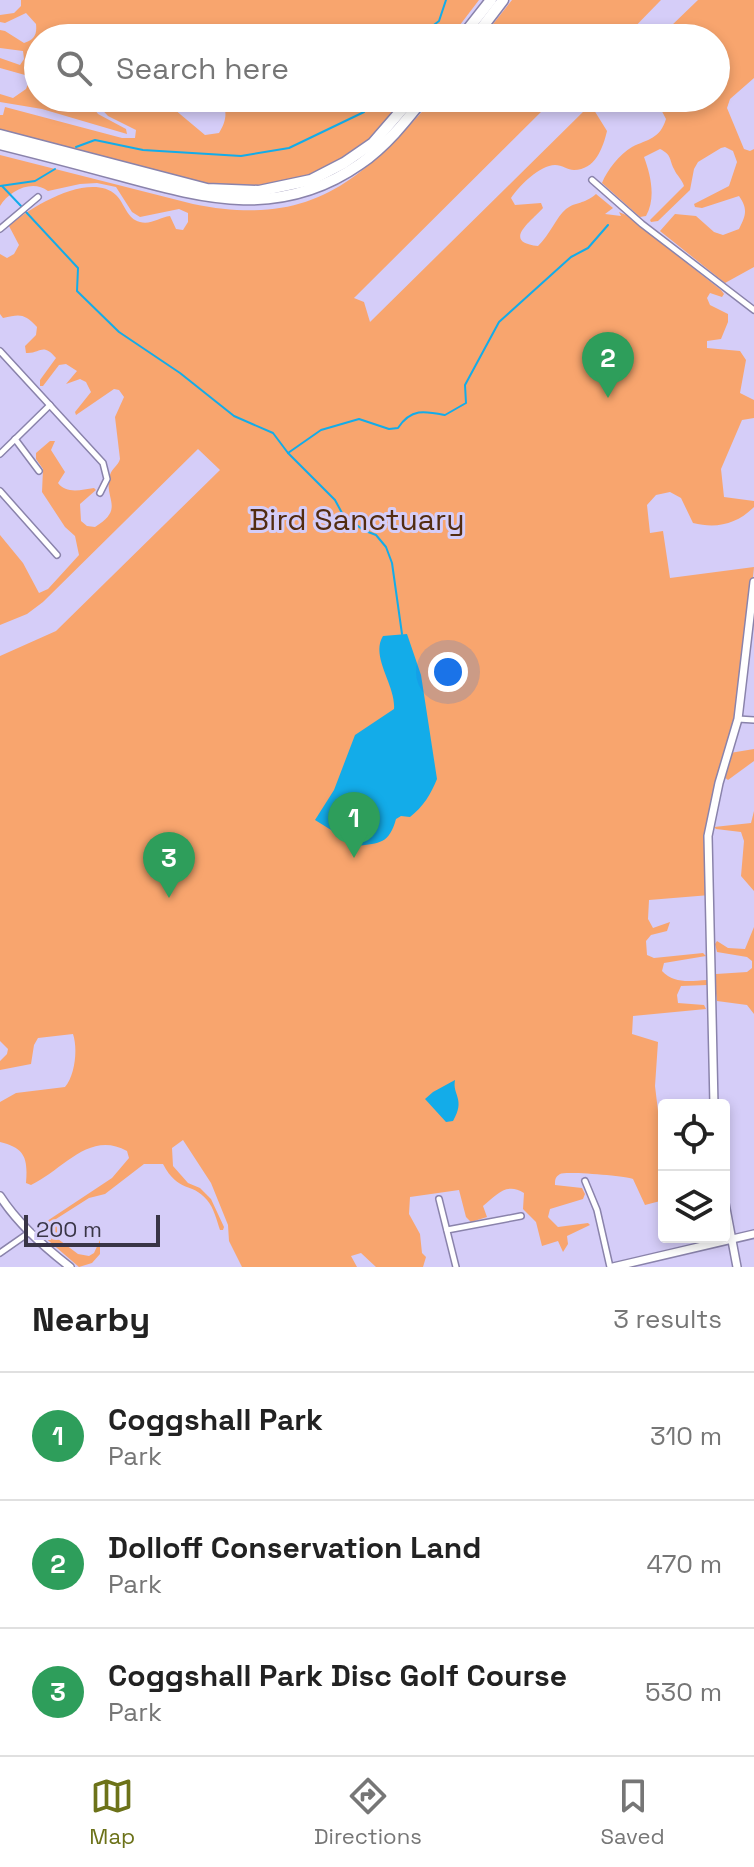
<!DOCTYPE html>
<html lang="en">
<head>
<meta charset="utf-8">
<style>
	:root { --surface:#fff; --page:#f2f2f2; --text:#222; --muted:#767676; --line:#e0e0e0; --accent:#6c7219 }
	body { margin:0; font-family:"Space Grotesk",sans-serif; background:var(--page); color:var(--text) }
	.controls { position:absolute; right:24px; bottom:24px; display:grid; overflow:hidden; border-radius:8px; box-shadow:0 4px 12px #0003 }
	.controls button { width:72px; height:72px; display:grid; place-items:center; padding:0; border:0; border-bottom:2px solid var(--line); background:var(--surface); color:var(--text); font:40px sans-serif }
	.scale { position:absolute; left:24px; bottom:20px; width:136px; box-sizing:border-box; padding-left:8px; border:4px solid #393546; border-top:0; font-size:22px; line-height:28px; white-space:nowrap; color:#393546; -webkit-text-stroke:6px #d5cdf8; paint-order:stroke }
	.you { position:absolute; left:448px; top:672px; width:28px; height:28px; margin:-20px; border:6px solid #fff; border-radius:50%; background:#1a73e8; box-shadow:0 0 0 12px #1a73e833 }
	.badge { display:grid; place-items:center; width:52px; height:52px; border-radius:50%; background:var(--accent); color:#fff; font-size:26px; font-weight:700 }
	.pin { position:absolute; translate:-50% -66px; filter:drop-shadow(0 2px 4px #0008) }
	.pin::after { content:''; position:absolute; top:42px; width:28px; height:24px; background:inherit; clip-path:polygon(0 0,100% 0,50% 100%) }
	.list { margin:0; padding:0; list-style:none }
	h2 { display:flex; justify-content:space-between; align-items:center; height:104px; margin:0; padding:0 32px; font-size:34px }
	h2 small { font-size:26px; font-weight:400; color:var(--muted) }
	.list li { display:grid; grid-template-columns:52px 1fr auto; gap:24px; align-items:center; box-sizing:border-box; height:128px; padding:0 32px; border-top:2px solid var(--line) }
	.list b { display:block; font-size:30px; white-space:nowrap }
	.list p { margin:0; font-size:26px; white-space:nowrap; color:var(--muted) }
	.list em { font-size:26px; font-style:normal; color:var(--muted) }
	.icon { flex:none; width:44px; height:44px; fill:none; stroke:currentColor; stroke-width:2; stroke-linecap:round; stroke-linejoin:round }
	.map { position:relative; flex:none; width:754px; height:1267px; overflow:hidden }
	.search { position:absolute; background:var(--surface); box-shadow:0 4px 12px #0003; left:24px; right:24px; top:24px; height:88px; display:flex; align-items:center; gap:20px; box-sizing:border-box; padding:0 28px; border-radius:44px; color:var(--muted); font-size:30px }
	.sheet { height:488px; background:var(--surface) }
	nav { display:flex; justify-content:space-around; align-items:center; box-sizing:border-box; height:112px; border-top:2px solid var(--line); background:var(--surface); font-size:22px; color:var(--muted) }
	nav a { display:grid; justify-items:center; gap:4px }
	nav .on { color:var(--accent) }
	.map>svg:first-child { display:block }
</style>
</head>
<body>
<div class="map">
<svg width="754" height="1267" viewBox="0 0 754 1267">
	<rect width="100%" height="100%" fill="#d5cdf8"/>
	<g fill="#f8a56e">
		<path d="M21,0H479L450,38H38V98H86L98,114L126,129L127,134L42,109L0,102V94L13,98L26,89L30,79L25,75L0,68V58L20,65L24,59L23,51L0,48V30L5,31L24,43C35,40 37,34 36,24L26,13L5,23L0,22V15L14,13L21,6Z"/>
		<polygon points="512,0 661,0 624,38 482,38"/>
		<path d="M698,0H754V78L730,99L727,108L744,149L750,151L754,149V267L725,283L660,231L675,214L696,216L714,232L723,235L739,229C746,215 748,209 739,196L702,208L695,207L694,204L729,186L737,162L733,151L725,147L721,148L698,162L694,169L690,190L658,221L651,222L650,220L684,186C682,179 677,176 674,169C669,159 672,155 660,149L644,157C651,176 656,198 646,216L640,217L602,183C607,170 620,154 632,147C648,139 660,139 666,119L655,98H716V38H665L670,27Z"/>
		<path d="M91,98L158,101L168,104L205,135L219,133C227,120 227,112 222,98H405C392,113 380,131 364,144C288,208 205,186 119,163C79,152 40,142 0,131V115H3L5,107L122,138H135L136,130L108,116Z"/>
		<path d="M434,98H542L546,101V107L354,298L364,302L370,322L586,109L594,110L607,131C603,148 595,170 574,170C568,170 562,165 555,165C540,165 519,186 511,198L515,205L541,203L543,208C533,220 500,242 538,246C549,236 557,216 566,209C577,201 583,205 596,194L613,208L605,214L621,216L619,212L626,215L721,290L724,294L722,297L710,293L707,298L710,305L728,314V322L721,339L707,341V348L740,351L746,360L740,393L754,400V418L742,420L721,469L724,497L754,501V507C737,524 717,529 693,523L681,498L670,492L656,495L647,505L650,533L663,531L670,578L754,567L738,719L709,825L710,895L649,900L648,919L653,928L670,922L667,931L651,935L646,941L647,955L654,958L703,953L706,956L664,963L662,971C674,984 690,981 707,980V985L681,986L677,995L678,1003L704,1005L706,1009L633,1016L632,1034L658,1042L655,1086L658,1111L664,1131V1200L645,1205L633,1179C626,1176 566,1171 560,1174C555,1177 555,1180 555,1185L582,1188L585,1194L583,1199L550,1209L548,1217L558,1227L588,1223L590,1225L567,1236L568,1244L563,1252L558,1241L542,1246L536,1222L523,1209L524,1193C506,1182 497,1195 483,1206L487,1217L471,1222L466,1217L459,1190L410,1197L409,1214L420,1234L422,1253L426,1257L423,1267H376L361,1253L351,1256L357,1267H242L229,1241L228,1225L211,1183L183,1140L172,1148L173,1166L188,1183L200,1188L211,1199L224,1227L223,1230H220C217,1221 214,1208 207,1200C191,1181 179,1194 163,1164H144L105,1194L89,1198L56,1219L58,1239L78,1254L89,1256L94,1253L100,1240V1254L92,1263L79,1267L35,1229L112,1178L129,1158L127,1151C89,1130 63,1170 31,1185L26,1183C28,1158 25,1148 0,1142V1102L16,1093L65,1087C75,1075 78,1049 73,1034L38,1038L34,1045L31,1064L0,1070V1061L7,1054L8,1049L0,1041V656L56,631L220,470L198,449L43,602L27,614L0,625V535L23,563L39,593L48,589L79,555L75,536L65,527L42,492L43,469L36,459V453L50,441H55L51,450L65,472L58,483C66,494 81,490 94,488L96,490L80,504L81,521L87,526L95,527C126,508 103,499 110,475C112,468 118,466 120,459L115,417L124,397L119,390L114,389L76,415L75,412L91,392L86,382L80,379L66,384L77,371L66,364L59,365L43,386H40V380L56,358C42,342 41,354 26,353L25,346L36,335L37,327C24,313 20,314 3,318L0,314V254L7,258L14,254L19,245L9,226C30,207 90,171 116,195C125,204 127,219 140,222C151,225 160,217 170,216L176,229L183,230L188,222V213L179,209L140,217L132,212L116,187L97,183L80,184L48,191C32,179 9,191 0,206V155L193,204C310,228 361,182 434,98Z"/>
		<polygon points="754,749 754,761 728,780 724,777 730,753"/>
		<polygon points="754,811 754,891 741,876 744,841 741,832 716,829 714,827 751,823"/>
		<polygon points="754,927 754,1014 747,1005 717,1001 714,978 716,974 747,972 752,968 752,961 747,957 717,952 715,944 717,941 728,948 745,949"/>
	</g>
	<g fill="#13ace9">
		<path d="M407,634L421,675L437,779C431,794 423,807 410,817L401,816L396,819C389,844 380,843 357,846L315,820L334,790L355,735L394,709C396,685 370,657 383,636Z"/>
		<path d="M455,1080C452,1095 466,1099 453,1121L446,1122L425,1099L433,1092Z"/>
	</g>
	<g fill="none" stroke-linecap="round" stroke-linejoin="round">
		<g stroke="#13ace9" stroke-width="2">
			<polyline points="417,38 439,21 446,0"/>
			<polyline points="76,147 95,140 143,150 241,156 289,148 364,112 366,98"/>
			<polyline points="0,186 35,181 55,169"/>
			<polyline points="2,186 21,206"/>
			<polyline points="26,212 78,268 77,291 119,332 180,373 234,416 273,433 288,453 335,500 342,513 363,530 376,535 386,547 392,563 402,634"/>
			<path d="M288,453L321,430L359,419L389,429L398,428C411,408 425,411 445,415L466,403L465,385L499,322L571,257L588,248L608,225"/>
		</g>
		<defs>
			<g id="street">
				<polyline points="592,180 642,224 754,310"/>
				<polyline points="0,229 38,197"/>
				<polyline points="0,351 103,463 107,479 100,493"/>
				<polyline points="15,439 39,471"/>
				<polyline points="0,454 50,405"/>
				<polyline points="0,491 57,555"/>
				<polyline points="738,719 754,720"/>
				<polyline points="585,1181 597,1210 610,1267"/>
				<polyline points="439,1199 456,1267"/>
				<polyline points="447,1230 521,1216"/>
				<polyline points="0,1253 30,1232"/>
			</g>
			<g id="secondary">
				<polyline points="714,1105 708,836 719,783 738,719 754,582"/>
				<path d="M0,1196C18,1224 44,1247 70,1267"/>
				<polyline points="724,1198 737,1267"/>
				<polyline points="613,1267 754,1234"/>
			</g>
			<g id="highway">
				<polyline points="461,38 491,0"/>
				<polyline points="474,38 503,0"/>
				<polyline points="0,135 207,189 259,191 311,180 344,163 373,143 412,98"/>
				<path d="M0,144C40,154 79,164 119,175C204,198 280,220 360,164C386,146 405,122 424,98"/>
			</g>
		</defs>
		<use href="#street" stroke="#8a83ab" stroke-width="8"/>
		<use href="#secondary" stroke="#8a83ab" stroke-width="10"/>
		<use href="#highway" stroke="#8a83ab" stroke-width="13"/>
		<use href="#street" stroke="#fff" stroke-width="5"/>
		<use href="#secondary" stroke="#fff" stroke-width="7"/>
		<use href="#highway" stroke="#fff" stroke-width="10"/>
	</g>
	<g text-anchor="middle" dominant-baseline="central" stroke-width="6" stroke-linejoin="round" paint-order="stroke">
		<g font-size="30" fill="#522c11" stroke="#d5cdf8">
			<text x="357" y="519">Bird Sanctuary</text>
		</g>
	</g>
</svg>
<div class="controls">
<button><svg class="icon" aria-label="locate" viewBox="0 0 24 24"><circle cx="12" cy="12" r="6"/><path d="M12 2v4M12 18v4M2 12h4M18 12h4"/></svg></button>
<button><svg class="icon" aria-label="layers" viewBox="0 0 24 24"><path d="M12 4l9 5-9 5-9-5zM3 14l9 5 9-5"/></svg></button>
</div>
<div class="scale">200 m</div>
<div class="you"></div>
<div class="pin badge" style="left:354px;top:858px;background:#2e9e5b">1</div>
<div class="pin badge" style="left:608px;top:398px;background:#2e9e5b">2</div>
<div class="pin badge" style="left:169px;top:898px;background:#2e9e5b">3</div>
<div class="search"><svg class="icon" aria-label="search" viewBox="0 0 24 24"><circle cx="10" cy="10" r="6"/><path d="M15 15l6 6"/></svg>Search here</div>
</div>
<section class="sheet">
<h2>Nearby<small>3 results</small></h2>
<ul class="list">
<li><span class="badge" style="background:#2e9e5b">1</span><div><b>Coggshall Park</b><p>Park</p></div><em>310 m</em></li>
<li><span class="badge" style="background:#2e9e5b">2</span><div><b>Dolloff Conservation Land</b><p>Park</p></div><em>470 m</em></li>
<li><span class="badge" style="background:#2e9e5b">3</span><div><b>Coggshall Park Disc Golf Course</b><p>Park</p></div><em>530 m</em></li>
</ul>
</section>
<nav>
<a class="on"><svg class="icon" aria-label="map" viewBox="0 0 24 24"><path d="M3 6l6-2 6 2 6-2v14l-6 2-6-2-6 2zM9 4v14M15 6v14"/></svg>Map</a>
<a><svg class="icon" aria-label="directions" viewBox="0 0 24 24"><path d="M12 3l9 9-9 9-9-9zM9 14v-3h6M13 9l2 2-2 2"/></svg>Directions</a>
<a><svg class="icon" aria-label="saved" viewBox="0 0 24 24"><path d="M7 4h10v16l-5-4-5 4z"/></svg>Saved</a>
</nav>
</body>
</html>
